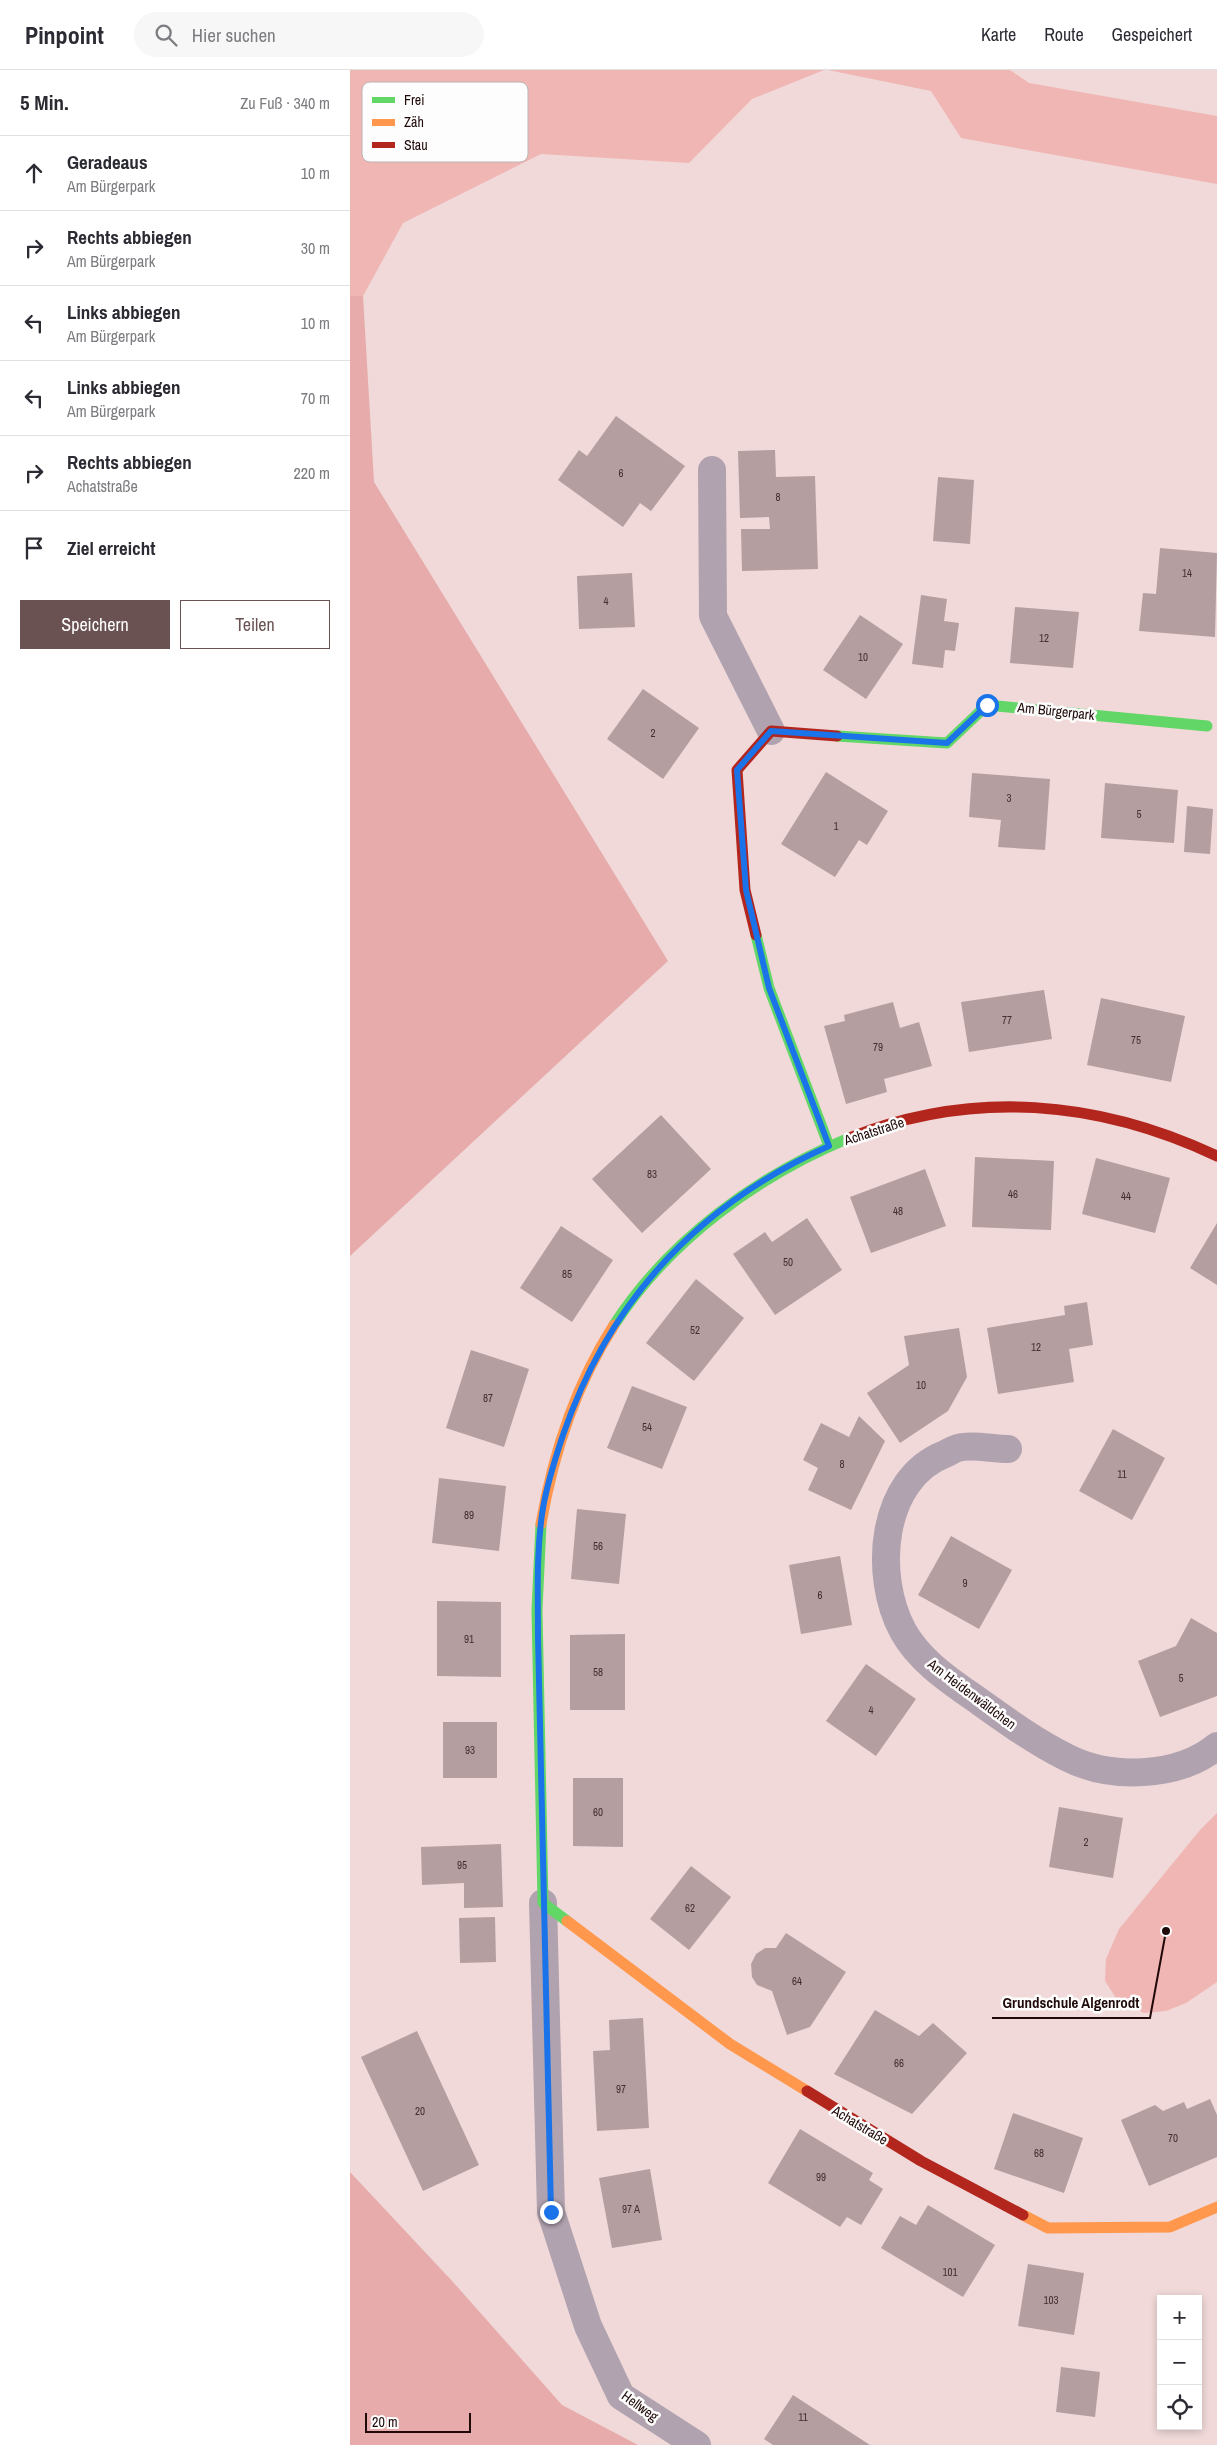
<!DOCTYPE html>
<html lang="de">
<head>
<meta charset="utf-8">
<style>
	:root { --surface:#fff; --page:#f7f7f7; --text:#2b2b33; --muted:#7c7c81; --line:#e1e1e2; --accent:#695251 }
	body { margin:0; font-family:"Archivo Narrow",sans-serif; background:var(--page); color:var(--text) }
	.controls { position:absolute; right:15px; bottom:15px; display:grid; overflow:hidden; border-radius:0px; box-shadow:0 2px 8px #0003 }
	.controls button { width:45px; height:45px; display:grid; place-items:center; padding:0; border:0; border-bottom:1px solid var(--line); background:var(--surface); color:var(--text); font:25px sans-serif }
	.scale { position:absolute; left:15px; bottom:12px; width:106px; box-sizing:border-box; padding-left:5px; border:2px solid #200909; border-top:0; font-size:14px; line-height:18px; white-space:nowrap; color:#200909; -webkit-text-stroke:4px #fdfdfd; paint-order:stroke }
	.stop { position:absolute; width:15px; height:15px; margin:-11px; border:4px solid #1a73e8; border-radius:50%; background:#fff }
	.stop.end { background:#1a73e8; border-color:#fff; box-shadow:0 1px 5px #0008 }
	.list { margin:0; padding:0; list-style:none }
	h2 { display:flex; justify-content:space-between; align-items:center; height:65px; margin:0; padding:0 20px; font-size:21px }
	h2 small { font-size:16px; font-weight:400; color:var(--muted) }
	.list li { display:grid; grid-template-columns:32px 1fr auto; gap:15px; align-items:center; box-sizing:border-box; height:75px; padding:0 20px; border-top:1px solid var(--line) }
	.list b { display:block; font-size:19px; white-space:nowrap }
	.list p { margin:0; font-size:16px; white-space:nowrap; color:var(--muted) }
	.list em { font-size:16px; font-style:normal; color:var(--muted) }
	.actions { display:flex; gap:10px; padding:15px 20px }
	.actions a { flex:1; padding:11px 0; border:1px solid var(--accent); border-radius:0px; text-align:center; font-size:18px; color:var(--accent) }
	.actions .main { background:var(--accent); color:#fff }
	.icon { flex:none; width:28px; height:28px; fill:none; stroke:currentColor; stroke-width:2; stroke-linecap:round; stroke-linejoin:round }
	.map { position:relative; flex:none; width:867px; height:2375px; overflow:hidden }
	header { display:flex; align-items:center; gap:30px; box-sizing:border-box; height:70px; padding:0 25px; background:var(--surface); border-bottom:1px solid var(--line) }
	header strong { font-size:24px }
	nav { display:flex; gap:28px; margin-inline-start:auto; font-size:18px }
	.search { width:350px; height:45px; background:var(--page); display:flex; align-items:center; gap:12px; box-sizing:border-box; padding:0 18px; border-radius:28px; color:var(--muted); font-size:19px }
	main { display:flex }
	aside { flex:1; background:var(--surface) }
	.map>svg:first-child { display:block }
</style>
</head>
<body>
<header>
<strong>Pinpoint</strong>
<div class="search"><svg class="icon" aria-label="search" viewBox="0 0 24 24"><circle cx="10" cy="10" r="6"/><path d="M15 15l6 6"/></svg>Hier suchen</div>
<nav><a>Karte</a><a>Route</a><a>Gespeichert</a></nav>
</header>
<main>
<aside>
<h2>5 Min.<small>Zu Fuß · 340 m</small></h2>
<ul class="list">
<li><svg class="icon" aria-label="ahead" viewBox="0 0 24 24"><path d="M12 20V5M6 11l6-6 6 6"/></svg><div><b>Geradeaus</b><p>Am Bürgerpark</p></div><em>10 m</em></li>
<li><svg class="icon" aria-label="right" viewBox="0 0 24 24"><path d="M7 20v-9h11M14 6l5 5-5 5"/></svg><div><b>Rechts abbiegen</b><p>Am Bürgerpark</p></div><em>30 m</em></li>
<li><svg class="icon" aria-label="left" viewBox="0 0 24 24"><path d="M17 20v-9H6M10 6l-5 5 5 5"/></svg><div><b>Links abbiegen</b><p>Am Bürgerpark</p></div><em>10 m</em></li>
<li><svg class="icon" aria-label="left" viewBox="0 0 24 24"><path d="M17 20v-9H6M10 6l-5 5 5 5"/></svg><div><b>Links abbiegen</b><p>Am Bürgerpark</p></div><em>70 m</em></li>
<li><svg class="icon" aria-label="right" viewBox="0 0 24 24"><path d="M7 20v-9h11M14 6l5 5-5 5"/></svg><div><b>Rechts abbiegen</b><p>Achatstraße</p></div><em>220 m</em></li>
<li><svg class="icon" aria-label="arrive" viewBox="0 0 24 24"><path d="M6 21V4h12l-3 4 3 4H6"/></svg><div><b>Ziel erreicht</b></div></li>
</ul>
<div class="actions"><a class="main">Speichern</a><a>Teilen</a></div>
</aside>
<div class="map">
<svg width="867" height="2375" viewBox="0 0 867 2375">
	<rect width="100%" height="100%" fill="#f0d9d8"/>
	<g fill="#f0b6b4">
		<polygon points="0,0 474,0 402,29 339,93 191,84 53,153 13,226 0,226"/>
		<polygon points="478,0 660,0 679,13 867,46 867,114 611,68 581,21"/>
		<polygon points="867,1743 867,1912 836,1933 816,1941 794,1943 766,1928 755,1911 756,1889 769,1859 850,1760"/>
	</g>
	<g fill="#e6abaa">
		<polygon points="0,226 13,226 24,412 318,891 0,1186"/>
		<polygon points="0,2102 103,2212 212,2335 288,2375 0,2375"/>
	</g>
	<g fill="#b49ea0">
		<polygon points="266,346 335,396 301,441 290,433 273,457 208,410 229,380 237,386"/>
		<polygon points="425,380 426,407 465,406 468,499 392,501 391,459 420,459 419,447 390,448 388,381"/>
		<polygon points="588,407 624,410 620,474 583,471"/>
		<polygon points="810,478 867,483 865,567 789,561 793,523 806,524"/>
		<polygon points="282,503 285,557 229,559 227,506"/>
		<polygon points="571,525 597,529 594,551 609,553 605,581 595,580 593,598 562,594"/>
		<polygon points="665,537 729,542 723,598 660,593"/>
		<polygon points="510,545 553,574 516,629 473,600"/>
		<polygon points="293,619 349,658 313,709 257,669"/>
		<polygon points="476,702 538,741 517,775 509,770 485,807 431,774"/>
		<polygon points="622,703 700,709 695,780 648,777 651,750 619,747"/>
		<polygon points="755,713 828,720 824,773 751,768"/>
		<polygon points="837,736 863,739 860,784 834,782"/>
		<polygon points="694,920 702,969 619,982 611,932"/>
		<polygon points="751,928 835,946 821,1012 737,995"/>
		<polygon points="543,932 550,958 569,952 582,996 534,1009 537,1022 496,1034 474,956 495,951 494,945"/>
		<polygon points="311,1045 361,1099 292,1163 242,1109"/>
		<polygon points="625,1087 704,1091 701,1160 622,1157"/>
		<polygon points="746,1088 820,1108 805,1163 732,1144"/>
		<polygon points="575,1099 596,1156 521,1183 500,1127"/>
		<polygon points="457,1148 492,1200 425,1245 383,1184 415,1162 422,1172"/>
		<polygon points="867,1153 867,1215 840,1198"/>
		<polygon points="211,1156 263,1190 222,1252 170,1218"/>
		<polygon points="346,1209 394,1248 344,1311 296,1273"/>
		<polygon points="737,1232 743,1275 719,1279 724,1312 648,1324 637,1258 715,1245 714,1236"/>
		<polygon points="609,1258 617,1307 598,1341 550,1373 517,1323 559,1295 554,1266"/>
		<polygon points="121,1280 179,1299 154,1377 96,1358"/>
		<polygon points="282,1316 337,1337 312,1399 257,1378"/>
		<polygon points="509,1346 535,1371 501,1440 458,1420 468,1398 453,1390 471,1353 499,1367"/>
		<polygon points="763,1359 815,1388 782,1450 729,1421"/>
		<polygon points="89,1408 156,1416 149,1481 82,1473"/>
		<polygon points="227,1439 276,1444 269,1514 221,1509"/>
		<polygon points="601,1466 662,1500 629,1559 568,1525"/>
		<polygon points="490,1486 502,1555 451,1564 439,1495"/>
		<polygon points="87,1531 151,1532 151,1607 87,1606"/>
		<polygon points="841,1548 867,1563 867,1626 810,1647 788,1591 826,1576"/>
		<polygon points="275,1564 275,1640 220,1640 220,1565"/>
		<polygon points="516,1594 566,1629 526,1686 476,1651"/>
		<rect x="93" y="1652" width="54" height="56"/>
		<polygon points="223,1708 273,1708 273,1777 223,1776"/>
		<polygon points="709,1737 773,1748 763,1808 699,1797"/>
		<polygon points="151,1774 153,1837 114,1838 114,1813 72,1815 71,1777"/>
		<polygon points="341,1796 381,1827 339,1880 300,1849"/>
		<polygon points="145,1847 146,1892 110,1893 109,1848"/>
		<polygon points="436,1863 496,1902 460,1957 437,1965 422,1921 407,1915 402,1907 401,1894 406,1884 415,1878 426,1878"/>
		<polygon points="525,1940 569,1966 583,1953 617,1983 562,2044 484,2004"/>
		<polygon points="293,1948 299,2058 247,2061 243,1981 260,1980 259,1950"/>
		<polygon points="67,1961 129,2095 73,2121 11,1987"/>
		<polygon points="860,2029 867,2045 867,2087 799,2116 771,2050 805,2035 813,2041 834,2032 837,2039"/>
		<polygon points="663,2043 733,2068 714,2123 644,2099"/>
		<polygon points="450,2059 523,2103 519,2110 533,2119 511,2155 497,2147 490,2157 418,2113"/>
		<polygon points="300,2099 312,2170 262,2178 249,2108"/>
		<polygon points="578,2135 645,2175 613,2227 531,2178 550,2146 566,2155"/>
		<polygon points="678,2194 734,2203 724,2265 668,2256"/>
		<polygon points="711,2297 750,2302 745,2347 706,2342"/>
		<polygon points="443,2325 520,2375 423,2375 414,2369"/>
	</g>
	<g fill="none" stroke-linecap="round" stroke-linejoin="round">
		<g stroke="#b0a2af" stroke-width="28">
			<polyline points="362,400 363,546 421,661"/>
			<path d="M658,1379C644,1379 627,1375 613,1377C607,1377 601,1381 595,1384C530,1409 523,1506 553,1561C570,1592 602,1612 630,1632C658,1652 686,1672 716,1687C760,1710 828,1708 867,1676"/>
			<polyline points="193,1833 201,2142 238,2256 271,2326 347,2375"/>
		</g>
		<g stroke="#63d668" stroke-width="11">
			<polyline points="487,666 597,673 637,635 857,656"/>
			<polyline points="406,865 419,918 479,1076"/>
			<path d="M264,1255C319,1170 407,1106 499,1068"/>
			<polyline points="191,1454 187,1540 193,1833 217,1851"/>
		</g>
		<g stroke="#ff974d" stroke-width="11">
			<path d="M191,1454C203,1384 225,1316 264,1255"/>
			<polyline points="217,1851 380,1974 457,2021"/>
			<polyline points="673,2145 698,2158 820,2157 867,2137"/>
		</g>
		<g stroke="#b3261e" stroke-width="11">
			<polyline points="406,865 395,820 387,700 421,661 487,666"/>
			<path d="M499,1068C623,1019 748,1030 867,1086"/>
			<polyline points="457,2021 571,2091 673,2145"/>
		</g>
	</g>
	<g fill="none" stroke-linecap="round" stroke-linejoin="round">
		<path stroke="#1a73e8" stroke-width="6" d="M201,2142L188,1567C188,1524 186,1480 193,1438C197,1414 205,1389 213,1365C259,1231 349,1134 479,1076L419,918L396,820L387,700L421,661L597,673L637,635"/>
	</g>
	<g text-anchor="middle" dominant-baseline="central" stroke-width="5" stroke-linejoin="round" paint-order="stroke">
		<g font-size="11" fill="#452e2f">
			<text x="271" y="403">6</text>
			<text x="428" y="427">8</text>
			<text x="837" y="503">14</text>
			<text x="256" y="531">4</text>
			<text x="694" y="568">12</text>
			<text x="513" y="587">10</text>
			<text x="303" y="663">2</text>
			<text x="659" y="728">3</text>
			<text x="789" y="744">5</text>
			<text x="486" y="756">1</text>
			<text x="657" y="950">77</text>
			<text x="786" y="970">75</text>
			<text x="528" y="977">79</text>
			<text x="302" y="1104">83</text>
			<text x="663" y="1124">46</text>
			<text x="776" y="1126">44</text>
			<text x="548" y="1141">48</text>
			<text x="438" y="1192">50</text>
			<text x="217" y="1204">85</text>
			<text x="345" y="1260">52</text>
			<text x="686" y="1277">12</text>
			<text x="571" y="1315">10</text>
			<text x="138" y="1328">87</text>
			<text x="297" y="1357">54</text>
			<text x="492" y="1394">8</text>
			<text x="772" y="1404">11</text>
			<text x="119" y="1445">89</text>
			<text x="248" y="1476">56</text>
			<text x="615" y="1513">9</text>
			<text x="470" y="1525">6</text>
			<text x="119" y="1569">91</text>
			<text x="248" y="1602">58</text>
			<text x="831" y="1608">5</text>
			<text x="521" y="1640">4</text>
			<text x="120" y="1680">93</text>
			<text x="248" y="1742">60</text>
			<text x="736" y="1772">2</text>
			<text x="112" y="1795">95</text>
			<text x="340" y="1838">62</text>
			<text x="447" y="1911">64</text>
			<text x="549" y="1993">66</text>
			<text x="271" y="2019">97</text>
			<text x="70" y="2041">20</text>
			<text x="823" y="2068">70</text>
			<text x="689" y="2083">68</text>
			<text x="471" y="2107">99</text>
			<text x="281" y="2139">97 A</text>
			<text x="600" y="2202">101</text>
			<text x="701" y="2230">103</text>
			<text x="453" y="2347">11</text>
		</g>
		<g font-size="14" fill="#200909" stroke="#fdfdfd">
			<text transform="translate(706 641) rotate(6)">Am Bürgerpark</text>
			<text transform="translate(524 1061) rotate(-18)">Achatstraße</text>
			<text transform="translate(622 1624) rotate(37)">Am Heidenwäldchen</text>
			<text transform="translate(510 2055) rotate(31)">Achatstraße</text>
			<text transform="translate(290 2336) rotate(36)">Hellweg</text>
		</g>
	</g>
	<rect x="12" y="12" width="166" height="80" rx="8" fill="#fdfdfd" stroke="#bbb4b4" stroke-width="1"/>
	<rect x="22" y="27" width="23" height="6" fill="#63d668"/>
	<rect x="22" y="49" width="23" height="7" fill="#ff974d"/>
	<rect x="22" y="72" width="23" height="6" fill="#b3261e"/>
	<g font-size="14" fill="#200909">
		<text x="54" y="35">Frei</text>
		<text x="54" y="57">Zäh</text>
		<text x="54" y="80">Stau</text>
	</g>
	<path fill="none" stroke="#200909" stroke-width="2" d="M816 1861L800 1948H642"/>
	<circle fill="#200909" stroke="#fdfdfd" stroke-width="2" cx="816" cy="1861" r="5"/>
	<g font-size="15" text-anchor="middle" font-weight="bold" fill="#200909" stroke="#fdfdfd" stroke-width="5" stroke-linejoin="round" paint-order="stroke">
		<text x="721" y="1938">Grundschule Algenrodt</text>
	</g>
</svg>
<div class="controls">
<button>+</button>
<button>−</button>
<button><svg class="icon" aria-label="locate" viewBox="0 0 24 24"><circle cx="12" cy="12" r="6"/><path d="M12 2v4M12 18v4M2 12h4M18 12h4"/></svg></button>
</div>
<div class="scale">20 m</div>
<div class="stop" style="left:637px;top:635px"></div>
<div class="stop end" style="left:201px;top:2142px"></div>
</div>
</main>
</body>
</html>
